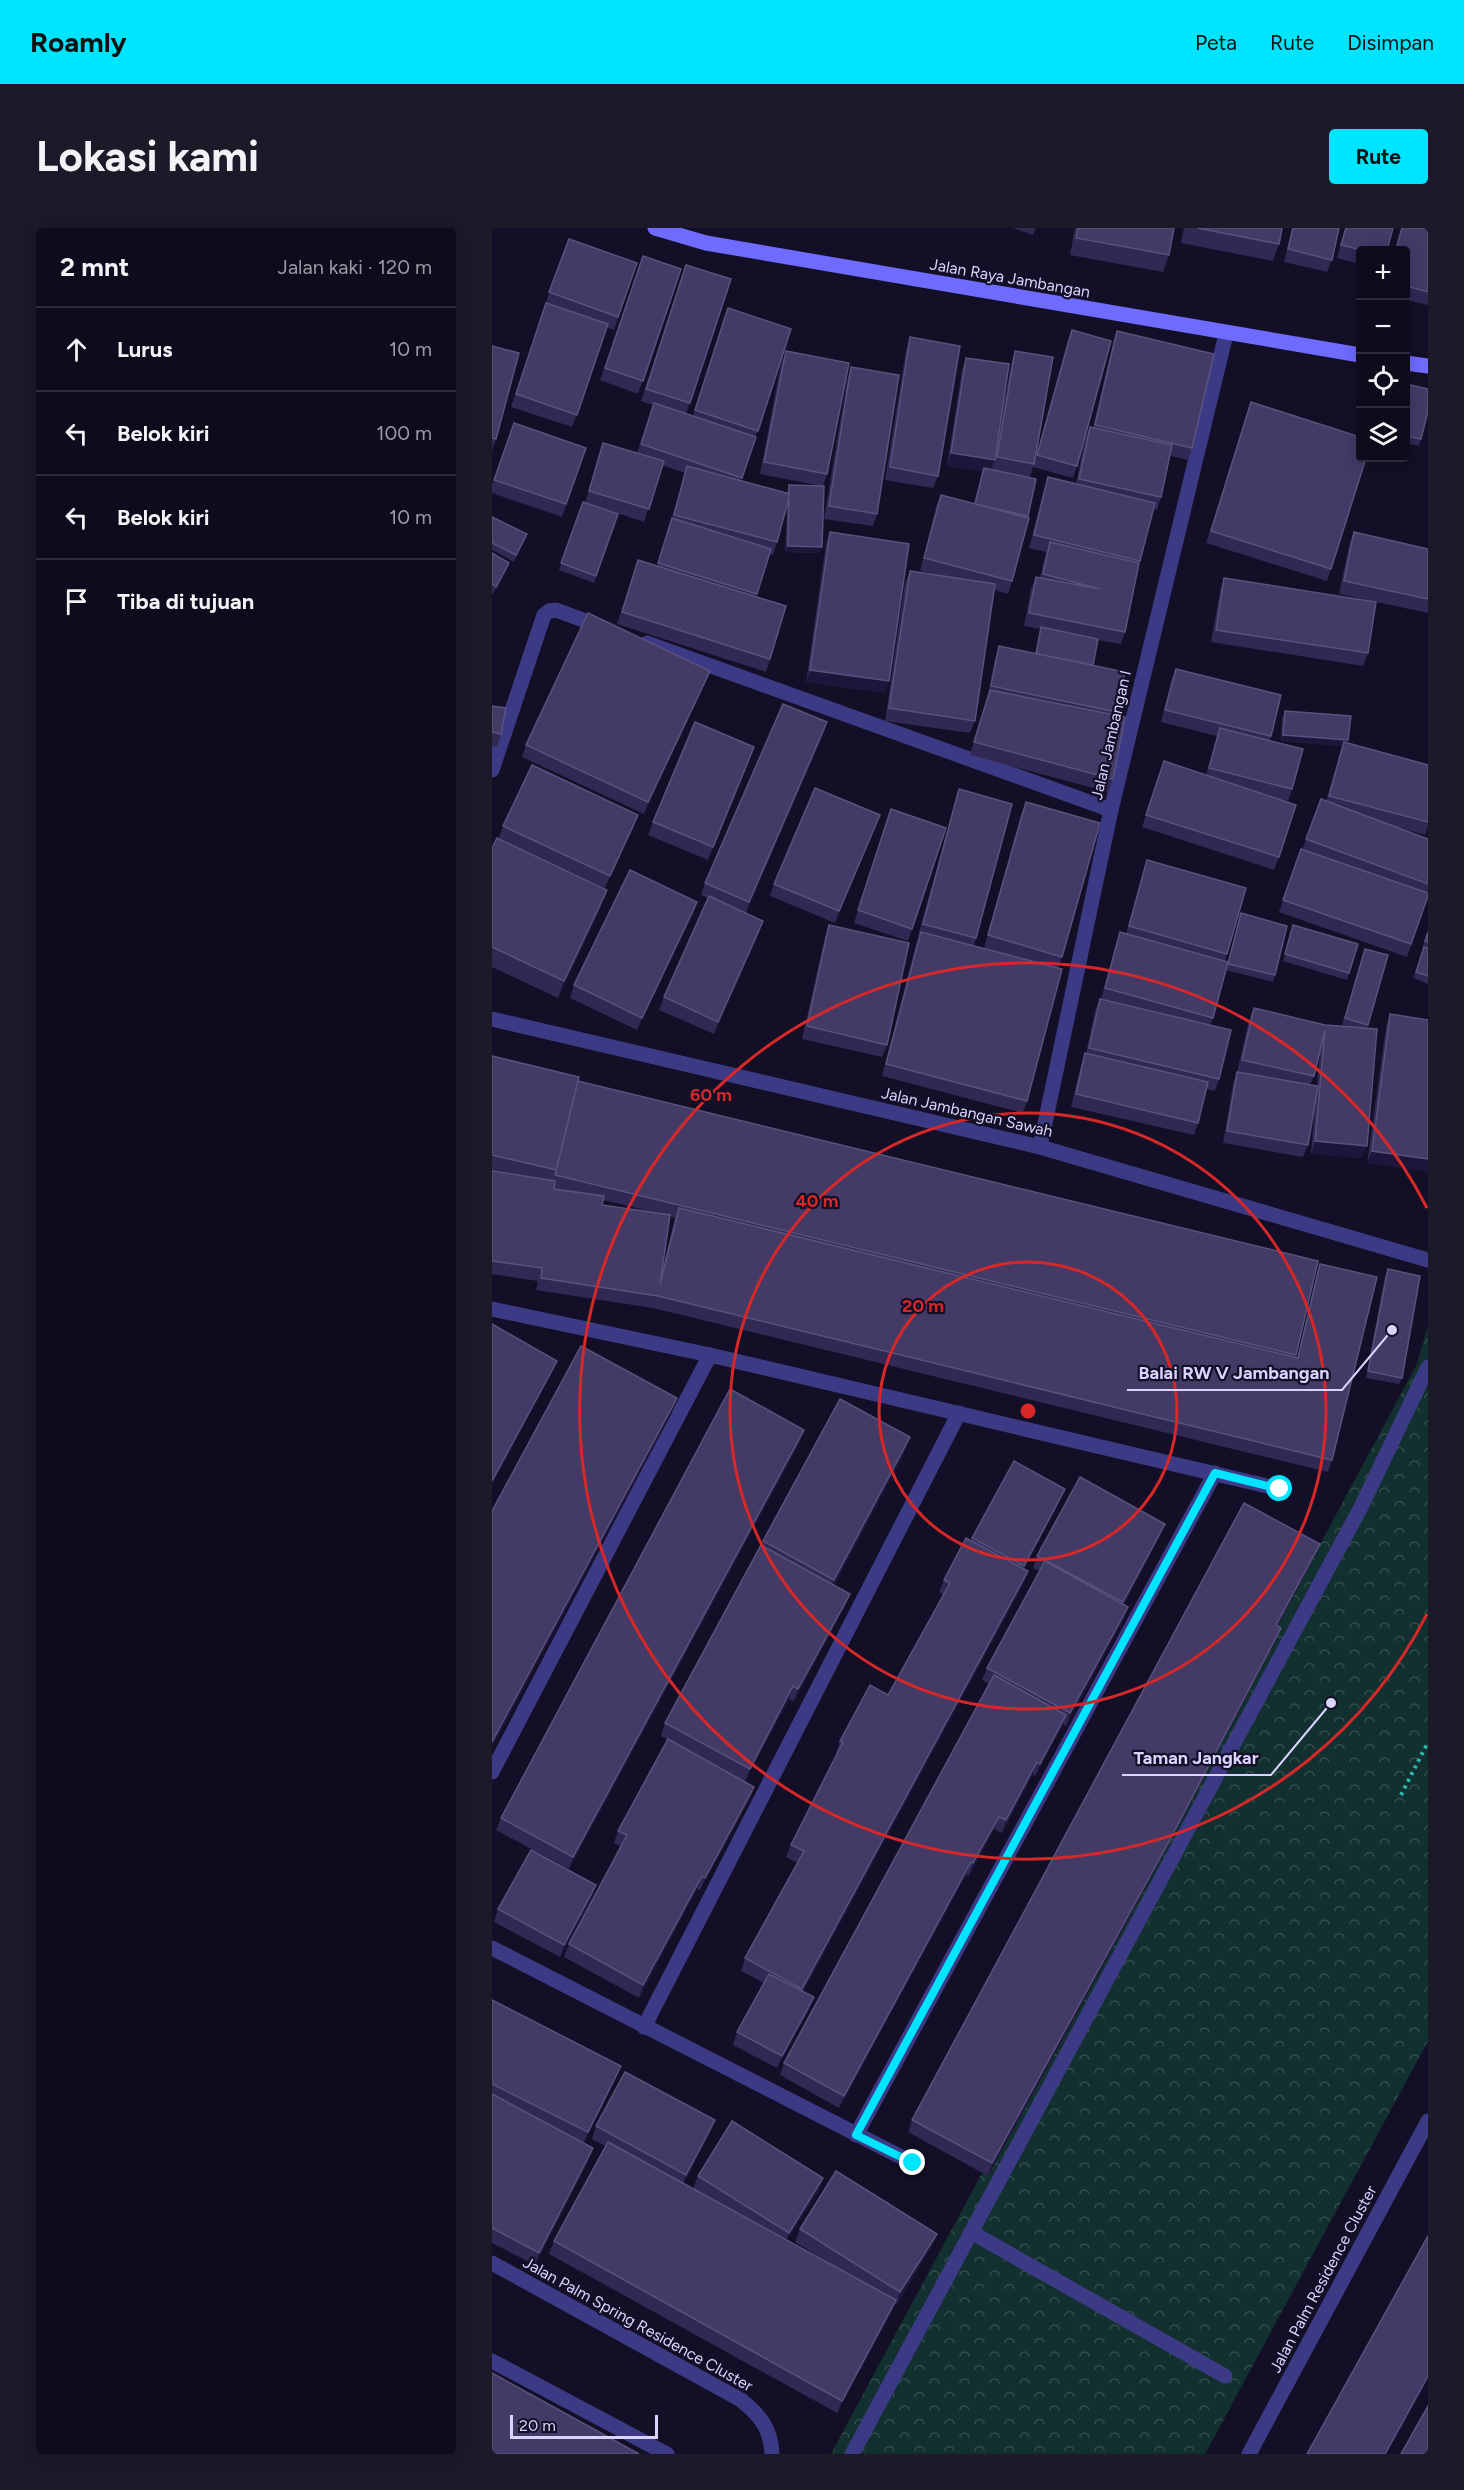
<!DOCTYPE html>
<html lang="id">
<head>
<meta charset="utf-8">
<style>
	:root { --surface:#0e0b1c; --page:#1c1929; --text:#f1f3f6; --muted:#9b9ba3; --line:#2e2b3b; --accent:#00e5ff }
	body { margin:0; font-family:Figtree,sans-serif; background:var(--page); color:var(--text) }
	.controls { position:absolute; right:18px; top:18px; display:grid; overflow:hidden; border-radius:6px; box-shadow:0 3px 15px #0003 }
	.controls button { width:54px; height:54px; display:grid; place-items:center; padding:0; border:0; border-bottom:2px solid var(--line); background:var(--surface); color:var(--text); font:30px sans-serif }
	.scale { position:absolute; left:18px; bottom:15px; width:148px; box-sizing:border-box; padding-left:6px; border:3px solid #d9d4ff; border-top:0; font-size:16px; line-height:21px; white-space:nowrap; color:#d9d4ff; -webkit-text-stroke:4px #130f26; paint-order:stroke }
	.stop { position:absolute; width:18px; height:18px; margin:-14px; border:4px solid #00e5ff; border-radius:50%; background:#fff }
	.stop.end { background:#00e5ff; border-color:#fff; box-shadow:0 2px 6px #0008 }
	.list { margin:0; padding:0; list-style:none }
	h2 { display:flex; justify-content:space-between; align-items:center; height:78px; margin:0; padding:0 24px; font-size:26px }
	h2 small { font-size:20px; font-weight:400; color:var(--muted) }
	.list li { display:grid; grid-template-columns:39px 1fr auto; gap:18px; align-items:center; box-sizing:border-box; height:84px; padding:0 24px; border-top:2px solid var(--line) }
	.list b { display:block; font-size:22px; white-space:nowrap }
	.list em { font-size:20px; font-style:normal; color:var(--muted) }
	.icon { flex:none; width:33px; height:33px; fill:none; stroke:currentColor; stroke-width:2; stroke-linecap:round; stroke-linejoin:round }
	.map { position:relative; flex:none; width:936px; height:2226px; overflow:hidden; border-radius:6px }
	header { display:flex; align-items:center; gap:36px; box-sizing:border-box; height:84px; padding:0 30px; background:var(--accent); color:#111 }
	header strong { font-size:28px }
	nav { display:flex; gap:33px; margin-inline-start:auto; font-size:21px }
	.intro { display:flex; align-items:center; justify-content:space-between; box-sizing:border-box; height:144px; padding:0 36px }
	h1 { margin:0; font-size:42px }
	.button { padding:15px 27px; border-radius:6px; background:var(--accent); color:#111; font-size:21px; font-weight:700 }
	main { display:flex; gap:36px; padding:0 36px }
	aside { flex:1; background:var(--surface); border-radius:6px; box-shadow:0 3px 15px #0003 }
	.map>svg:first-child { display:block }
</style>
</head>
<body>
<header>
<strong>Roamly</strong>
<nav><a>Peta</a><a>Rute</a><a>Disimpan</a></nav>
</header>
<div class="intro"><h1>Lokasi kami</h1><a class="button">Rute</a></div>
<main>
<aside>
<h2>2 mnt<small>Jalan kaki · 120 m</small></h2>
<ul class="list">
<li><svg class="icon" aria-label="ahead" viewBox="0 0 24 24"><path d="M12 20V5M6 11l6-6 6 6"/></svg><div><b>Lurus</b></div><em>10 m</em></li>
<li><svg class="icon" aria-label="left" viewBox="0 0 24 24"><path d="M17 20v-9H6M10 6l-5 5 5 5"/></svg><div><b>Belok kiri</b></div><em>100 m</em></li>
<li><svg class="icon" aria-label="left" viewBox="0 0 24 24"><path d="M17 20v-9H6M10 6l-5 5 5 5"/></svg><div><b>Belok kiri</b></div><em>10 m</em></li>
<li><svg class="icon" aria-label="arrive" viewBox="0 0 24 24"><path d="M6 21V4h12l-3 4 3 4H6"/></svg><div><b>Tiba di tujuan</b></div></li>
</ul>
</aside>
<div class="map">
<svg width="936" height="2226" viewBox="0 0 936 2226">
	<defs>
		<pattern id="park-crowns" width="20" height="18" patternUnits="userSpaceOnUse" patternTransform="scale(1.5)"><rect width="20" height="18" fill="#12302f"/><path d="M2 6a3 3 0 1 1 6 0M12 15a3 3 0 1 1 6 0" fill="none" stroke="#344d4e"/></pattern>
	</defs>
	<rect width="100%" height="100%" fill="#130f26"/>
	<polygon fill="url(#park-crowns)" points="936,1098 936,1813 713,2226 339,2226 925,1136"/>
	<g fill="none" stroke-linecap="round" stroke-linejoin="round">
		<polyline stroke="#2fb8b0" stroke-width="4" stroke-dasharray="3 4.5" stroke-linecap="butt" points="909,1567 936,1514"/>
		<g stroke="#3d3a85" stroke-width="15">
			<polyline points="155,415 619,582"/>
			<polyline points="0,542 52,387 57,383 64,382 110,399"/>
			<polyline points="0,791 548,919 936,1032"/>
			<polyline points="548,919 619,582 734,106"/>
			<polyline points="0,1081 218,1127 788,1261"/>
			<polyline points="0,1544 218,1127"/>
			<polyline points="0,1720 421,1935"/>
			<polyline points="152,1799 467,1185"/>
			<polyline points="364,1907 723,1245"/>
			<polyline points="479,2004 733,2148"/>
			<path d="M0,2035L249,2172C268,2187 279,2201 280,2226"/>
			<polyline points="0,2133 175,2226"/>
			<polyline points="360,2226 869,1279 936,1139"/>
			<polyline points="757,2226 936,1893"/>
		</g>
		<g stroke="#6f6bff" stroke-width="15">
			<polyline points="163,0 214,15 868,127"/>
			<polyline points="914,135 936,138"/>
		</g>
	</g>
	<g fill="#312854" fill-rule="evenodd">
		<polygon points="521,0 544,0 541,7"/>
		<polygon points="583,0 682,0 677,27 671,44 578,27"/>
		<polygon points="692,0 790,0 787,16 781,33 689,15"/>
		<polygon points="800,0 847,0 840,32 835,44 792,34"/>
		<polygon points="853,0 901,0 868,22 868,36 845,30"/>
		<polygon points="909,0 936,0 936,77 914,72 914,22 903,22"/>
		<polygon points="77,11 145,35 122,102 115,99 80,199 19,179 53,77"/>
		<polygon points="151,28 189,41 146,166 108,152"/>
		<polygon points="190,49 239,51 194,186 201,188 236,80 299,101 249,252 295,265 297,257 325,257 268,246 289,135 294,123 335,246 331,258 330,319 328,325 293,324 295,279 285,314 281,327 278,326 264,369 278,431 274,444 125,396 146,332 165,338 179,292 193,245 170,237 152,294 101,277 126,286 102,355 67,342 91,274 93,275 111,215 145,225 161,177 149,173"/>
		<polygon points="580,102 585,238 581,250 541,239 538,249 516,245 544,251 520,353 516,366 502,362 483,493 478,505 393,493 413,355 418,343 442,346 428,343 444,279 449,267 482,276 490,243 455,238 470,142 474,130 508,199 519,136 523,123 544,229 575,115"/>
		<polygon points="625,103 700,220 696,232 678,228 669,269 665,282 661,281 647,337 633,404 629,416 606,412 601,437 625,484 624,487 621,551 616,564 478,527 495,471 503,431 507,418 543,426 549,401 532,398 539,361 544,349 548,349 554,324 537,320 552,261 556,249 584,255 593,211 598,199 601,199 621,115"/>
		<polygon points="418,109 446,248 441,260 393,252 414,122"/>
		<polygon points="0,118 4,211 0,223"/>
		<polygon points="359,139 385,286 381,298 332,291 355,152"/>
		<polygon points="914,156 929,211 927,218 914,215"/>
		<polygon points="759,174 839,341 835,353 714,315"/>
		<polygon points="22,195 94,220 70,289 0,265 0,257"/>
		<polygon points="0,289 35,306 22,334 0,322"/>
		<polygon points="338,304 393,465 314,454 334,316"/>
		<polygon points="862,304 936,321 936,385 847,366 857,317"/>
		<polygon points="0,325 17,335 15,342 1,366 0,365"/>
		<polygon points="732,350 876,425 871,438 719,414 728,363"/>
		<polygon points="684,441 779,508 777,513 800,561 796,573 785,570 787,629 782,642 650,599 668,546 714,547 725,508 669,494 679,453"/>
		<polygon points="213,455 152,586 30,529 34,517"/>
		<polygon points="0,478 9,506 5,519 0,518"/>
		<polygon points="793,483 856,512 855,515 936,536 936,598 933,607 905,599 936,611 936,668 915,729 787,684 809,621 810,622 829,571 834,573 850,518 789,513 790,490"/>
		<polygon points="331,507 254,685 271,693 267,705 222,806 167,782 172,769 216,670 209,667 213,655"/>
		<polygon points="258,531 216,632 156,607 161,594"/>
		<polygon points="467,561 484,710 482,718 518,727 492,720 529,586 534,574 570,729 566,740 535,873 531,885 390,848 424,716 427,708 426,708 463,574"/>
		<polygon points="399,581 420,701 416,713 362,695"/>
		<polygon points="146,587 141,599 113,660 7,610 11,598"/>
		<polygon points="388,587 343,695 278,668 282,656"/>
		<polygon points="0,620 109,679 66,770 0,739"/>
		<polygon points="655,632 735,726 733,733 721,790 718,797 727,851 723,863 714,861 706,895 702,907 579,879 589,837 594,825 603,783 608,771 609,771 624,717 628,704 634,706 651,644"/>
		<polygon points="205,674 201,686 145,802 78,770 82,757"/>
		<polygon points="749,685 783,747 781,754 734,742"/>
		<polygon points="337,697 395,817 390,829 310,811 333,709"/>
		<polygon points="801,697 857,745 855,752 791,733"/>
		<polygon points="936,704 936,756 921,750 932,720 930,720"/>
		<path d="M873,721L896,727L875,800L870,930L819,926L823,874L816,917L811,929L731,915L741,856L745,844L757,792L762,780L833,797L855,799L850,797ZM828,824L825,858L818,857L822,848Z"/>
		<polygon points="898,786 936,792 875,935 894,799"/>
		<path d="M0,828L86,853L804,1127L803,1129L805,1130L824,1048L828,1036L840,1232L836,1244L161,1080L44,1062L46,1053L0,1046ZM111,972L161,984L110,977ZM178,988L183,990L170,1042Z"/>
		<polygon points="896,1041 910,1150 907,1156 874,1150 893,1048"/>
		<polygon points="308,1214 77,1641 4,1602 9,1590"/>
		<polygon points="412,1226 342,1357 358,1366 353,1378 302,1473 297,1471 253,1553 262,1559 258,1571 208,1662 205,1661 147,1770 72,1729 77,1716 129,1619 122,1615 126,1603 175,1511 169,1508 173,1495 271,1313"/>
		<polygon points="573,1261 568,1273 532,1341 536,1343 532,1355 311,1764 317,1782 285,1840 241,1817 245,1804 272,1755 249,1743 253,1730 306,1635 294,1629 299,1617 345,1526 344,1525 348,1513 396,1467 452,1367 447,1364 452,1352 480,1310"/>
		<polygon points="673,1296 668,1308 632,1376 636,1379 632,1391 574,1498 571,1496 543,1548 541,1546 510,1605 502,1601 477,1648 474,1647 347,1880 288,1847 292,1835 497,1456 490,1452 495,1440 547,1343 541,1340 545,1328"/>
		<polygon points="828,1316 823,1328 785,1398 789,1400 784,1412 669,1631 496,1948 416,1904 420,1892"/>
		<polygon points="100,1670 68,1729 2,1694 6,1681"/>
		<polygon points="0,1772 124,1850 92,1915 97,1932 43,2037 0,2015"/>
		<polygon points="223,1892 218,1905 192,1955 201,1961 206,1948 327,1962 295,2012 345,2040 303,2014 308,2001 440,2018 404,2077 403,2076 399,2085 345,2185 57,2026 62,2013 113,1918 100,1911 104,1898"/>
	</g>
	<g fill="#1d163a">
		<polygon points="459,225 503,232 498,244 455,238"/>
		<polygon points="296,318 330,319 328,325 293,324"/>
		<polygon points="17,335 15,342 1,366 4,359"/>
		<polygon points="318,442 397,453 393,465 314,454"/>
		<polygon points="218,443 213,455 152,586 156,574"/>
		<polygon points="335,494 331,507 253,687 257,674"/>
		<polygon points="791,507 856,512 854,519 789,513"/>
		<polygon points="262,519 258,531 216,632 221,619"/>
		<polygon points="146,587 141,599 113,660 118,648"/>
		<polygon points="388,587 343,695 347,683"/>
		<polygon points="115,662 109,679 66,770 72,753"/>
		<polygon points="205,674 201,686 145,802 150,790"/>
		<polygon points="271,693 267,705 222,806 226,794"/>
		<polygon points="823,913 875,918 870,930 819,926"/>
		<polygon points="880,923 936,931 936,944 875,935"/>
		<polygon points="65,1133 60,1145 0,1257 0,1253"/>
		<polygon points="185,1170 179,1187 0,1520 0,1514"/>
		<polygon points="312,1202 308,1214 77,1641 81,1629"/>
		<polygon points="418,1209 412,1226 335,1369 342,1352"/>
		<polygon points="573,1261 568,1273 527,1351 532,1338"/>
		<polygon points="673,1296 668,1308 626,1387 631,1374"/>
		<polygon points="828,1316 823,1328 779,1409 784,1397"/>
		<polygon points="536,1343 532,1355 306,1774 310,1761"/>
		<polygon points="358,1366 353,1378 302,1473 306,1461"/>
		<polygon points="636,1379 632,1391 574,1498 578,1485"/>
		<polygon points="789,1400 784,1412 669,1631 496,1948 500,1935"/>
		<polygon points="301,1458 297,1471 253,1553 258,1541"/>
		<polygon points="574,1487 570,1499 543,1548 548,1536"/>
		<polygon points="545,1534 541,1546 510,1605 514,1592"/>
		<polygon points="262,1559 258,1571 208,1662 213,1650"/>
		<polygon points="507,1589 502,1601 477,1648 481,1635"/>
		<polygon points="479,1634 474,1647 347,1880 352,1868"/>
		<polygon points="210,1648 205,1661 147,1770 151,1757"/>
		<polygon points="104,1657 100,1670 68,1729 72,1717"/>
		<polygon points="322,1769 317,1782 285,1840 290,1828"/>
		<polygon points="129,1838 124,1850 91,1917 96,1904"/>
		<polygon points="223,1892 218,1905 190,1959 194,1947"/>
		<polygon points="101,1920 97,1932 43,2037 47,2025"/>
		<polygon points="331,1950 327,1962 292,2017 297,2005"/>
		<polygon points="445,2006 440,2018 404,2077 408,2064"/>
		<polygon points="404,2072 399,2085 345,2185 350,2173"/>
		<polygon points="936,2148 936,2152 895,2226 893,2226"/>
	</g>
	<g fill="#433a66" stroke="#5a527e" stroke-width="1.5">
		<polygon points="586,0 682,0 677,27 584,10"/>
		<polygon points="705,0 790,0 787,16"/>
		<polygon points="801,0 847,0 840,32 796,21"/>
		<polygon points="854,0 901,0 895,22 869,22 849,17"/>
		<polygon points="910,0 936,0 936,64 914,58 914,22 904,22"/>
		<polygon points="77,11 145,35 126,89 57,64"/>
		<polygon points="151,28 189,41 151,153 113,140"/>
		<polygon points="194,37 239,51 198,175 154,161"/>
		<polygon points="54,75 116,96 85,187 24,166"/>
		<polygon points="236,80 299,101 266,203 203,182"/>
		<polygon points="580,102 619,113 585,238 545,227"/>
		<polygon points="625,103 722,126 700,220 603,197"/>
		<polygon points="418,109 468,118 446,248 398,239"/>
		<polygon points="0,118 27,125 4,211 0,210"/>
		<polygon points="294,123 357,135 335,246 272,234"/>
		<polygon points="523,123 561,129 542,236 505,229"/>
		<polygon points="474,130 517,136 503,232 459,225"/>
		<polygon points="359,139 407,147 385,286 337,278"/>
		<polygon points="914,156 936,161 936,183 929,211 914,208"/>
		<polygon points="759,174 868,209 868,230 874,230 839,341 719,303"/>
		<polygon points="162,175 264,209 250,250 149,216"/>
		<polygon points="22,195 94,220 74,276 2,252"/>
		<polygon points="598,199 680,217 669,269 587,251"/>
		<polygon points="111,215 172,233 157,281 97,263"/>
		<polygon points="195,238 298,266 285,314 182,287"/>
		<polygon points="492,240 544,251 536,288 483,276"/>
		<polygon points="556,249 663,275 648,333 542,307"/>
		<polygon points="297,257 332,258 330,319 296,318"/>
		<polygon points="449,267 537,290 520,353 432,330"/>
		<polygon points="91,274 126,286 104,348 69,335"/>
		<polygon points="0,289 35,306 24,327 0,315"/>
		<polygon points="180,290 279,321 265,366 166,335"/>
		<polygon points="338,304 417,316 397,453 318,442"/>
		<polygon points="862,304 936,321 936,371 852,353"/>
		<polygon points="558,314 647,335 633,404 537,385 544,349 608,361 551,346"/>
		<polygon points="0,325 17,335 4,359 0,356"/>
		<polygon points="146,332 294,378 278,431 130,384"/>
		<polygon points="418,343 503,356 483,493 397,480"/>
		<polygon points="732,350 884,374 876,425 724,402"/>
		<polygon points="96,385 218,443 156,574 34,517"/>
		<polygon points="549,399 606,411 601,437 544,426"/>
		<polygon points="507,418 633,444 625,484 499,458"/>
		<polygon points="684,441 789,467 779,508 673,482"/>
		<polygon points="498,462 633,489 621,551 482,514"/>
		<polygon points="291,476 335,494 257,674 213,655"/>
		<polygon points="0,478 14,480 9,506 0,504"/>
		<polygon points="793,483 859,488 856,512 791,507"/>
		<polygon points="203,494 262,519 221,619 161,594"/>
		<polygon points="728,500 811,521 800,561 717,540"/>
		<polygon points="852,514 936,537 936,594 837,568"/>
		<polygon points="672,533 804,577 787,629 654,587"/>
		<polygon points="40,537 146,587 118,648 11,598"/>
		<polygon points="323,560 388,587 347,683 282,656"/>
		<polygon points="467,561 520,576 484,710 431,696"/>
		<polygon points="829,571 936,611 936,656 814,611"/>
		<polygon points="534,574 608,595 570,729 496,707"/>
		<polygon points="399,581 454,600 420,701 366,682"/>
		<polygon points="5,610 115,662 72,753 0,719 0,620"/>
		<polygon points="809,621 936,665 936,668 919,716 791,672"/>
		<polygon points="655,632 754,660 735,726 637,698"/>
		<polygon points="138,642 205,674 150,790 82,757"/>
		<polygon points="217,668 271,693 226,794 172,769"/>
		<polygon points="749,685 795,698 783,747 736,736"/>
		<polygon points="337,697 417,715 395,817 315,798"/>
		<polygon points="801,697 866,716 857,745 793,726"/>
		<polygon points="429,704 570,741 535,873 394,836"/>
		<polygon points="628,704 736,734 721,790 613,760"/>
		<polygon points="936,704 936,714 933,713"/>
		<polygon points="932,719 936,720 936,748 924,744"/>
		<polygon points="873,721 896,727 876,797 853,790"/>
		<polygon points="608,771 739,802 727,851 597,820"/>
		<polygon points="762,780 833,797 885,801 875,918 823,913 833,802 822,848 750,832"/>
		<polygon points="898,786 936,792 936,931 880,923"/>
		<polygon points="593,825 716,854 706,895 584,866"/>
		<polygon points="0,828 87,849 65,942 0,927"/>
		<polygon points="745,844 826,858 816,917 735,903"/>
		<polygon points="86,853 826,1033 804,1127 63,947"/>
		<polygon points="0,943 63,953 62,961 112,968 110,977 178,987 168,1056 187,980 806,1130 828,1036 885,1049 840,1232 166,1068 49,1050 50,1040 0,1033"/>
		<polygon points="896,1041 928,1048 910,1150 876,1143"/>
		<polygon points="0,1096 65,1133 0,1253"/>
		<polygon points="89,1118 185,1170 0,1514 0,1283"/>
		<polygon points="238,1161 312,1202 81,1629 9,1590"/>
		<polygon points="348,1171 418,1209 342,1352 271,1313"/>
		<polygon points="522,1233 573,1261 532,1338 480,1310"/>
		<polygon points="588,1249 673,1296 631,1374 545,1328"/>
		<polygon points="752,1275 828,1316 784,1397 789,1400 674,1619 500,1935 420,1892"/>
		<polygon points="474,1310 536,1343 310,1761 253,1730 312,1623 299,1617 351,1514 348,1513 378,1457 396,1467 458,1355 452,1352"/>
		<polygon points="269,1317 358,1366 306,1461 301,1458 258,1541 173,1495"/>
		<polygon points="553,1333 636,1379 578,1485 495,1440"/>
		<polygon points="502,1447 574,1487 548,1536 545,1534 514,1592 507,1589 481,1635 479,1634 352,1868 292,1835"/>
		<polygon points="176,1511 262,1559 213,1650 210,1648 151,1757 77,1716 135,1607 126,1603"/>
		<polygon points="39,1622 104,1657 72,1717 6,1681"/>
		<polygon points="277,1746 322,1769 290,1828 245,1804"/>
		<polygon points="0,1772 129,1838 96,1904 0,1856"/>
		<polygon points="133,1844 223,1892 194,1947 104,1898"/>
		<polygon points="0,1866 101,1920 47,2025 0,2000"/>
		<polygon points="240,1893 331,1950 297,2005 206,1948"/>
		<polygon points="116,1914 404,2072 350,2173 62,2013"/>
		<polygon points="344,1943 445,2006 408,2064 308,2001"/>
		<polygon points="936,2008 936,2148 893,2226 815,2226"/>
		<polygon points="0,2145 147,2226 0,2226"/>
		<polygon points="936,2178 936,2226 909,2226"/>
	</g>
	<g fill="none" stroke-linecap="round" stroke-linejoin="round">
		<polyline stroke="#00e5ff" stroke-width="8" points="421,1935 364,1907 723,1245 788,1261"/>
	</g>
	<g fill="none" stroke="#d62828" stroke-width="3">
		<circle cx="536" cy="1183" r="149"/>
		<circle cx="536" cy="1183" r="298"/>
		<path d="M935 1386A448 448 0 1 1 935 980"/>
	</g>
	<g text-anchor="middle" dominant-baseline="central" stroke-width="4.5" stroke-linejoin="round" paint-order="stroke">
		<g font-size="16" fill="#d9d4ff" stroke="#130f26">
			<text transform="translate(518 50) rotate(10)">Jalan Raya Jambangan</text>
			<text transform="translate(619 507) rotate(-77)">Jalan Jambangan I</text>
			<text transform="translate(475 884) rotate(13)">Jalan Jambangan Sawah</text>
			<text transform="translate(831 2051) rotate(-62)">Jalan Palm Residence Cluster</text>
			<text transform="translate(146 2096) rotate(29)">Jalan Palm Spring Residence Cluster</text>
		</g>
	</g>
	<circle cx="536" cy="1183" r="9" fill="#d62828" stroke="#130f26" stroke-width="3"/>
	<g font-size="18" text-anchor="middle" font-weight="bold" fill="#d62828" stroke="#130f26" stroke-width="4.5" stroke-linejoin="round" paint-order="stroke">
		<text x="219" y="873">60 m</text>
		<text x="325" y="979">40 m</text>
		<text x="431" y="1084">20 m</text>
	</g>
	<path fill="none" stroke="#d9d4ff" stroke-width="2" d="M900 1102L850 1162H635M839 1475L779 1547H630"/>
	<g fill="#d9d4ff" stroke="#130f26" stroke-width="2">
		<circle cx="900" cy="1102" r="6"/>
		<circle cx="839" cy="1475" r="6"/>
	</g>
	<g font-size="18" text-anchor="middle" font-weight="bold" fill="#d9d4ff" stroke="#130f26" stroke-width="4.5" stroke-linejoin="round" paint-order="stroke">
		<text x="742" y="1151">Balai RW V Jambangan</text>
		<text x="704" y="1536">Taman Jangkar</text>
	</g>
</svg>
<div class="controls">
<button>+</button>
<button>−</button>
<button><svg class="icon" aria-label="locate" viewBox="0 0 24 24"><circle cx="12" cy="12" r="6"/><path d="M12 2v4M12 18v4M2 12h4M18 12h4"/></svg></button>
<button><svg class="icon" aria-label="layers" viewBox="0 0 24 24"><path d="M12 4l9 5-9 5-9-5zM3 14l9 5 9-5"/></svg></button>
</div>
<div class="scale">20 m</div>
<div class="stop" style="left:788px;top:1261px"></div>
<div class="stop end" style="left:421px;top:1935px"></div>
</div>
</main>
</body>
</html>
